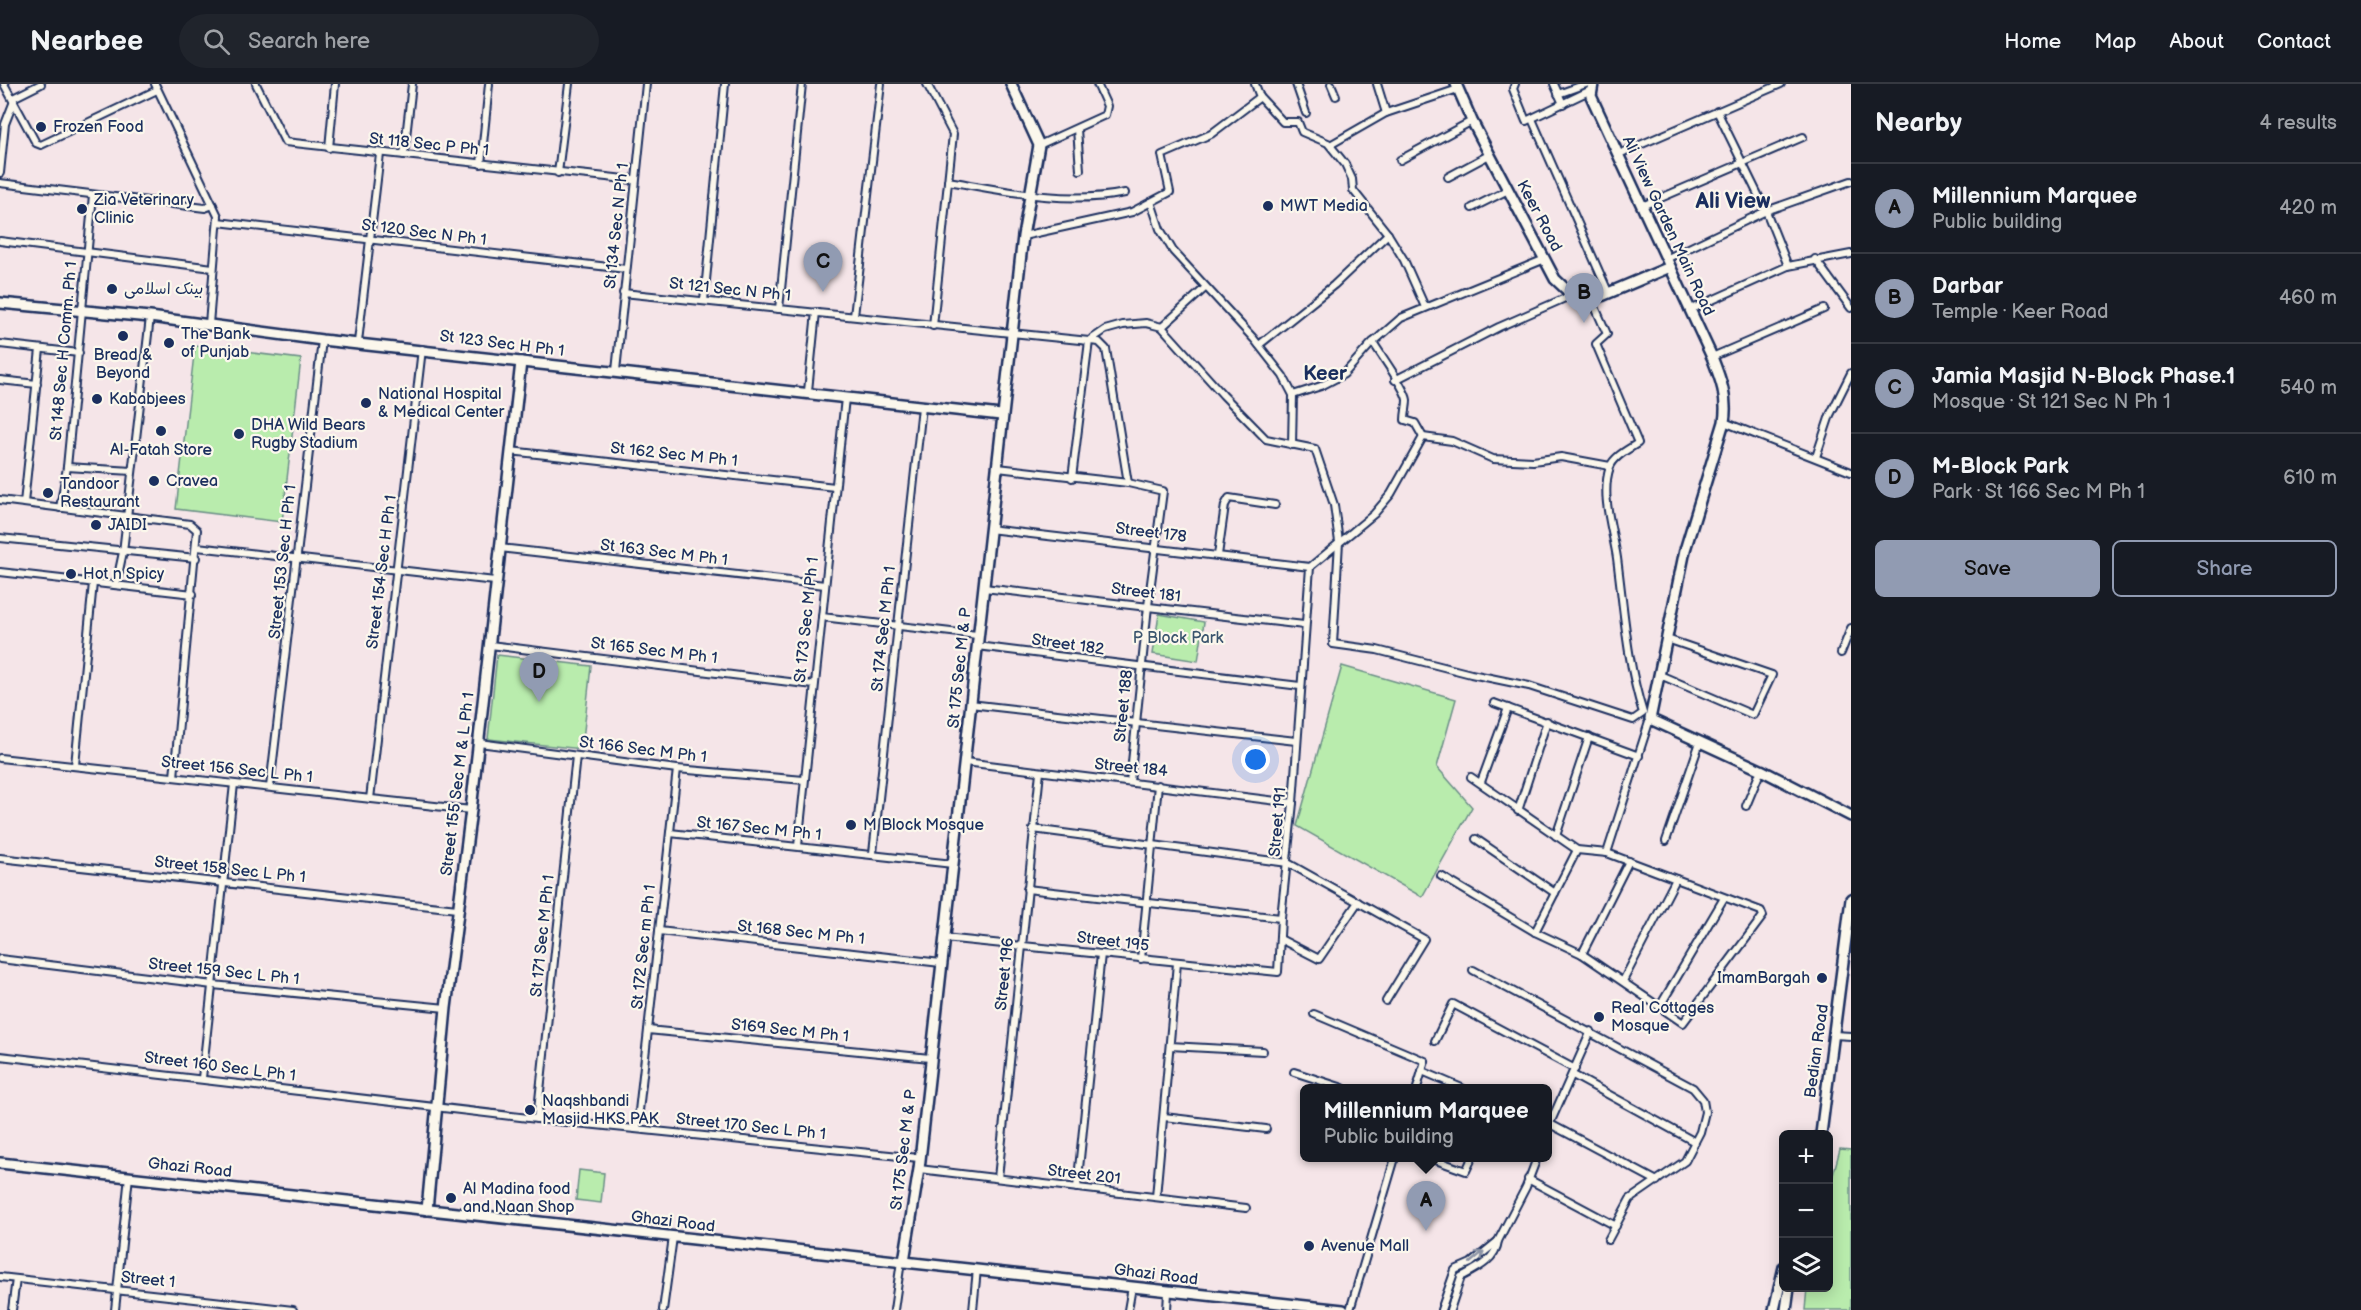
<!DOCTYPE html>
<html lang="en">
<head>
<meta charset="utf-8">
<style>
	:root { --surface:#171b24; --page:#20242c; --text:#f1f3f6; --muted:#9ea1a6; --line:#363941; --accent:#919bb2 }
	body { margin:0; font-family:"Balsamiq Sans","Playpen Sans Arabic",sans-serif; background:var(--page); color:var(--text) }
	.controls { position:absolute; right:18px; bottom:18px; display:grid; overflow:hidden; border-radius:9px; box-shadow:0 3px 15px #0003 }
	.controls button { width:54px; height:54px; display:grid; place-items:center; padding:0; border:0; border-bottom:2px solid var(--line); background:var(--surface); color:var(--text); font:30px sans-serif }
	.you { position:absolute; left:1256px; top:676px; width:21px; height:21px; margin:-15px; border:4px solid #fff; border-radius:50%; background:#1a73e8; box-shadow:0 0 0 9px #1a73e833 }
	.badge { display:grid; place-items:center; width:39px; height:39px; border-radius:50%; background:var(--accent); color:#111; font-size:20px; font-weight:700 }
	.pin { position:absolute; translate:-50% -50px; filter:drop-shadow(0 2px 3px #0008) }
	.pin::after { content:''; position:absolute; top:32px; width:21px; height:18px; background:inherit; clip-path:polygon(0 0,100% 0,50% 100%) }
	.popup { position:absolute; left:1300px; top:1000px; width:252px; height:78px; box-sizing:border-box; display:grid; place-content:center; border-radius:9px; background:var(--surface); filter:drop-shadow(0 2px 4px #0005); font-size:20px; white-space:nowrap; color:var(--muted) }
	.popup b { font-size:22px; color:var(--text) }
	.popup::after { content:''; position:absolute; left:50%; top:100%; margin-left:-12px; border:12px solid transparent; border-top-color:var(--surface) }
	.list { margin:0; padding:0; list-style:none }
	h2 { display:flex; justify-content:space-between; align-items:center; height:78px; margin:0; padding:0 24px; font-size:26px }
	h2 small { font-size:20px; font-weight:400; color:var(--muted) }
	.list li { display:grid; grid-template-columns:39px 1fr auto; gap:18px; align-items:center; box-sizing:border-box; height:90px; padding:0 24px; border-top:2px solid var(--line) }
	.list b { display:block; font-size:22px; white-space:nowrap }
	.list p { margin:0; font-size:20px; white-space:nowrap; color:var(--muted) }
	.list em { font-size:20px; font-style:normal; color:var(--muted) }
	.actions { display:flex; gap:12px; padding:18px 24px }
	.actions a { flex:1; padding:14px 0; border:2px solid var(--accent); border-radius:9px; text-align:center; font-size:21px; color:var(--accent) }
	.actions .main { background:var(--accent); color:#111 }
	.icon { flex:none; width:33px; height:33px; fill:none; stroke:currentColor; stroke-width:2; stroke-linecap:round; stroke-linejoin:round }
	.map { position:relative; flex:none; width:1851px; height:1226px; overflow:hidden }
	header { display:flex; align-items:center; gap:36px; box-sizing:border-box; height:84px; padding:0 30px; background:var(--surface); border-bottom:2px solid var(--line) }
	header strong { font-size:28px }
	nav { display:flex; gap:33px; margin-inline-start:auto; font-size:21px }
	.search { width:420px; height:54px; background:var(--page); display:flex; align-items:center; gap:15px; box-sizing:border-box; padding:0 21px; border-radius:33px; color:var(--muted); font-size:22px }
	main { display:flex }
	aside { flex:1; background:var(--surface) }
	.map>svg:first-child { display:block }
</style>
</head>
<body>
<header>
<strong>Nearbee</strong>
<div class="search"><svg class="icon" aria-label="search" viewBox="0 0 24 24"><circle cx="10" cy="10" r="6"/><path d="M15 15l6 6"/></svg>Search here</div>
<nav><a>Home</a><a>Map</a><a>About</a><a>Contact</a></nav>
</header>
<main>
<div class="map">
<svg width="1851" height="1226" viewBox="0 0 1851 1226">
	<rect width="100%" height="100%" fill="#f5e5e8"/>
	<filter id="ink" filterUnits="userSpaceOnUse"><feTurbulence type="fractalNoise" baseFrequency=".0167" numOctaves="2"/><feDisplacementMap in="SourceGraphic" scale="12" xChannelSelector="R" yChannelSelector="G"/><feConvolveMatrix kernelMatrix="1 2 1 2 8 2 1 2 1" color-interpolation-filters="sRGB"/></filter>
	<g filter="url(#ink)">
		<g fill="#b9ecad" stroke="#6a8e86" stroke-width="1.5">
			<polygon points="195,262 301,275 282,438 176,425"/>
			<polygon points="1159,530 1204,538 1198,577 1153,570"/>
			<polygon points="497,571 591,582 582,665 488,655"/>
			<polygon points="1342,582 1456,615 1437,683 1472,723 1422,813 1297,742"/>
			<polygon points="1840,1065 1851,1066 1851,1226 1805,1226 1807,1204 1828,1204 1829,1106"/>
			<polygon points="579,1086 604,1089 601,1119 576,1116"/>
		</g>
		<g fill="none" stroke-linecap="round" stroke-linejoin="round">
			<defs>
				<g id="street">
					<polyline points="4,0 36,59 41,61 157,6"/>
					<polyline points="155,0 218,132 209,240"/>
					<polyline points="256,0 285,58 634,96"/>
					<polyline points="927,0 953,50 933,242"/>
					<polyline points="1296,0 1306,29"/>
					<polyline points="1331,0 1336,12"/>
					<polyline points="1377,0 1386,29"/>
					<polyline points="1515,0 1513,5 1526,37 1591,6"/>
					<polyline points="1554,0 1563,20"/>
					<polyline points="1558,10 1586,0"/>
					<polyline points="1260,13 1283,38 1298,38 1302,48 1328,59 1345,80 1352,95 1353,106 1388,150 1404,176 1425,223"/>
					<polyline points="13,14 41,0"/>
					<polyline points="1717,27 1766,127 1788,182"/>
					<polyline points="1532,35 1609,210"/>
					<polyline points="1077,45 1080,86"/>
					<polyline points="1039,61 1105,31 1107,22 1097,0"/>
					<polyline points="1330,61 1386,29 1458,5"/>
					<polyline points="329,64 335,0"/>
					<polyline points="1619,70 1781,0"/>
					<polyline points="404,71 412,0"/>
					<polyline points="1400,76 1472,37"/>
					<polyline points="481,80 489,0"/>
					<polyline points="0,89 5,40 14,17"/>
					<polyline points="558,89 569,0"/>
					<polyline points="1448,93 1489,71"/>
					<path d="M948,97C1006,107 1066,121 1125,109"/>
					<polyline points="0,99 205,124 213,121"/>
					<polyline points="1151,118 1160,145 1173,167 1254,255 1283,292 1293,311 1292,361"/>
					<polyline points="1642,122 1803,53"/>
					<polyline points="1472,124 1508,106"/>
					<polyline points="218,138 626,185"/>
					<polyline points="1023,152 1132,128 1170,108 1162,71 1211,50 1260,13 1255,0"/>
					<polyline points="0,157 213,184"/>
					<polyline points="1666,175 1766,127 1851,97"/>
					<polyline points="1815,175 1851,224"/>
					<polyline points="623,209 1099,258 1106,265 1128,399"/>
					<polyline points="704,217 725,0"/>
					<polyline points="779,225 802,0"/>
					<polyline points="1690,226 1788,182 1851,170"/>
					<polyline points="854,232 881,0"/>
					<polyline points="1162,243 1205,204"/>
					<polyline points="358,258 380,70"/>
					<path d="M1373,258C1380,270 1406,305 1407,316C1407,323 1405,329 1405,336L1415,339L1423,353"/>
					<polyline points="0,260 79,269"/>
					<polyline points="1259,261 1334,201 1388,150"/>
					<polyline points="1712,273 1824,225"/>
					<polyline points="616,287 646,0"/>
					<polyline points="0,296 37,300"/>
					<polyline points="1395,296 1499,243 1572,211"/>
					<polyline points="808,307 816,228"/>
					<polyline points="1293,311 1321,302 1344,290 1370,261 1401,234 1545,175"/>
					<polyline points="1724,338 1851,388"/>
					<polyline points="1423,353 1452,357 1493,375 1533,377 1561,373 1610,382"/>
					<polyline points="510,367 835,403"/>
					<polyline points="1816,373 1830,331 1851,289"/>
					<polyline points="67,383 132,387"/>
					<polyline points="998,384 1128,399 1163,407 1148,522 1130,698"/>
					<path d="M1072,394L1089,257L1105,246L1123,241L1146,239L1162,243L1223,311L1266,355L1315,365L1334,421L1339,458L1333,560L1377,566L1471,590L1529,602L1633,636L1643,629C1627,578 1624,527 1617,474C1613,446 1600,411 1610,383C1614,372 1629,365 1638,359L1596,260L1607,250L1592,216"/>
					<polyline points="0,416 190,440 197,446 174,693"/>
					<polyline points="24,419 40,265"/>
					<polyline points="60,424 67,383 93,111"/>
					<polyline points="989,445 1310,483"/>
					<polyline points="0,454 196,474"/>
					<polyline points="197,463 495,497"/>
					<polyline points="500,464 825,501"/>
					<polyline points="1218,471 1225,421 1229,414 1275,421"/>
					<polyline points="1310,483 1374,430 1391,410 1423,353"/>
					<polyline points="0,488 193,510"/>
					<polyline points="116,501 123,468 150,233"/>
					<polyline points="984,504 1304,541"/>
					<polyline points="822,533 977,551"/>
					<polyline points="490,561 814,601"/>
					<polyline points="977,562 1300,602"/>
					<polyline points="1841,569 1851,544"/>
					<polyline points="1660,591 1753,631 1772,591 1667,555"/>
					<polyline points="1494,619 1639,672"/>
					<polyline points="970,620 1296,657"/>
					<polyline points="479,659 677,685 804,696"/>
					<polyline points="0,674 471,726"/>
					<polyline points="965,678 1293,719"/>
					<polyline points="75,681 93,499"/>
					<polyline points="1481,698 1508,624"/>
					<polyline points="270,703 322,256"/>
					<polyline points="370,715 422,265"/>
					<polyline points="1746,722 1761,686"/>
					<polyline points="1518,727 1547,637"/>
					<polyline points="1033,745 1288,779 1424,855 1386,917"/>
					<polyline points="670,749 953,780"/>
					<polyline points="1556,752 1589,653"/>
					<polyline points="1476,755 1555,809"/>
					<polyline points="1666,757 1700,658"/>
					<polyline points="798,762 845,314"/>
					<polyline points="873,769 922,323"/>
					<polyline points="1607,769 1650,635"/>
					<polyline points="0,774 457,825"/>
					<polyline points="1441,792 1535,848 1582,870 1683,939 1763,832 1761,827 1607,769 1577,766 1471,693"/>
					<polyline points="1027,805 1281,834"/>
					<polyline points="659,847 941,879"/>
					<polyline points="1535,848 1577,766"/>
					<polyline points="944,854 1278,888 1281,834 1293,719 1310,483"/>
					<polyline points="1280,855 1319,875 1358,818"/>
					<polyline points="1582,870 1629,777"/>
					<polyline points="0,875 213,901 446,924"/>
					<polyline points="1141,875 1158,701"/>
					<polyline points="1473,886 1693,1004 1703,1016 1705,1028 1700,1048 1685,1077 1630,1115 1608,1156"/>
					<polyline points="1623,897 1676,795"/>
					<polyline points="1660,922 1724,814"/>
					<polyline points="1314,930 1425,977 1417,1004"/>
					<polyline points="648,946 930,974"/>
					<polyline points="1834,951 1851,952"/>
					<polyline points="1435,957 1453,920 1575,985"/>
					<polyline points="1170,962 1263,967"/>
					<polyline points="0,972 537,1035 919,1074"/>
					<polyline points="1422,987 1462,1004"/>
					<polyline points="1294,988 1343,1004"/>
					<polyline points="1573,991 1695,1058"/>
					<polyline points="202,994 234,700"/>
					<polyline points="1164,1033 1266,1045"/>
					<polyline points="537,1035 576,672"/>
					<polyline points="1550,1040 1657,1097"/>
					<polyline points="637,1045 677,685"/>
					<polyline points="1547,1046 1591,947"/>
					<polyline points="1430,1074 1466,1087 1472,1074"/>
					<polyline points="919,1085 1246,1124"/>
					<polyline points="998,1094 1040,688"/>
					<polyline points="1528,1095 1616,1142"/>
					<polyline points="1077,1104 1101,870"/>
					<polyline points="1156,1113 1177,879"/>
					<polyline points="0,1193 293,1226"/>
					<polyline points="12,1226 16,1195"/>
					<polyline points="115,1226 129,1092"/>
					<polyline points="663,1226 673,1153"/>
					<polyline points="894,1226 901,1177"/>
					<polyline points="973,1226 977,1185"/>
					<polyline points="1128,1226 1132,1203"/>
					<polyline points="1167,1226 1168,1208"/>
					<polyline points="1350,1226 1395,1074"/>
					<polyline points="1441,1226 1455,1186 1471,1179 1498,1157"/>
					<path d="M1450,1226L1461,1193C1476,1185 1496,1176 1498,1157L1526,1103L1537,1074"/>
				</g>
				<g id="secondary">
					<polyline points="1456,0 1472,37 1555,195 1572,211 1592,216 1670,183"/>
					<path d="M1593,0L1591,12L1712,273C1721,296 1728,314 1724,338L1685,466L1650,635L1761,686L1851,732"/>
					<polyline points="0,219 150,233 322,256 1001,331"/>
					<polyline points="1821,1050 1851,815"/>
					<polyline points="0,1079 1343,1226"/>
					<polyline points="427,1126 446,924 471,726 521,278"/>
					<polyline points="904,1177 919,1085 1023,152 1039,61 1011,0"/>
					<polyline points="1774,1226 1784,1183"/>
					<polyline points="1786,1226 1789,1204"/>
				</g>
			</defs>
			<use href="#street" stroke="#1b2f5e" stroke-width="10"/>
			<use href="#secondary" stroke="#1b2f5e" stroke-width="14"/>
			<use href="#street" stroke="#fbf7ec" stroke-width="6"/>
			<use href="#secondary" stroke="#fbf7ec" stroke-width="9"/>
		</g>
		<defs><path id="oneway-shaft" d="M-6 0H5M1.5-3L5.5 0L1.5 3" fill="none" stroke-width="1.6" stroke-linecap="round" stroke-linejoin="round" transform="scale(1.5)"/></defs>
		<use stroke="#8b93a5" href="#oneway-shaft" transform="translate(1477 1173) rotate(-40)"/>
	</g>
	<g fill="#1b2f5e" stroke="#fbf7ec" stroke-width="2">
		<circle cx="41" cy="43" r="6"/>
		<circle cx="1268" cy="122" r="6"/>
		<circle cx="82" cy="125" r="6"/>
		<circle cx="112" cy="205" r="6"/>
		<circle cx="123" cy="252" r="6"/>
		<circle cx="169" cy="259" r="6"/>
		<circle cx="97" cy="315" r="6"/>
		<circle cx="366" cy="319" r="6"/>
		<circle cx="161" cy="347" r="6"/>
		<circle cx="239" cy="350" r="6"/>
		<circle cx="154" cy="397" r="6"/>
		<circle cx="48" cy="409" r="6"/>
		<circle cx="96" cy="441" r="6"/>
		<circle cx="71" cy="490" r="6"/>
		<circle cx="851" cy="741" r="6"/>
		<circle cx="1822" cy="894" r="6"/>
		<circle cx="1599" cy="933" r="6"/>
		<circle cx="530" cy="1026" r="6"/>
		<circle cx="451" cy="1114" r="6"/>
		<circle cx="1309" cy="1162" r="6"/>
	</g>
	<g text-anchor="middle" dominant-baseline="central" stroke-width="4.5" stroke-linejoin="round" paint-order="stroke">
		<g font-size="16" fill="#1b2f5e" stroke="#fbf7ec" text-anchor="start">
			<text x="53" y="43">Frozen Food</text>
			<text x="94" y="116">Zia Veterinary<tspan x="94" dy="18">Clinic</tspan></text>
			<text x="1280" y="122">MWT Media</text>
			<text x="124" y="205">بینک اسلامی</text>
			<text x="181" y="250">The Bank<tspan x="181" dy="18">of Punjab</tspan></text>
			<text x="123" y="271" text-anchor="middle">Bread &amp;<tspan x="123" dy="18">Beyond</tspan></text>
			<text x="378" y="310">National Hospital<tspan x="378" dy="18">&amp; Medical Center</tspan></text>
			<text x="109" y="315">Kababjees</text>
			<text x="251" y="341">DHA Wild Bears<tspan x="251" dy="18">Rugby Stadium</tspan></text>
			<text x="161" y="366" text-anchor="middle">Al-Fatah Store</text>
			<text x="166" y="397">Cravea</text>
			<text x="60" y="400">Tandoor<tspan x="60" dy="18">Restaurant</tspan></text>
			<text x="108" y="441">JAIDI</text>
			<text x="83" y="490">Hot n Spicy</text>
			<text x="863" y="741">M Block Mosque</text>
			<text x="1810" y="894" text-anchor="end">ImamBargah</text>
			<text x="1611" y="924">Real Cottages<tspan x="1611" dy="18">Mosque</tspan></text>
			<text x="542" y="1017">Naqshbandi<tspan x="542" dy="18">Masjid HKS PAK</tspan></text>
			<text x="463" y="1105">Al Madina food<tspan x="463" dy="18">and Naan Shop</tspan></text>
			<text x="1321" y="1162">Avenue Mall</text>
		</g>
		<g font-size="16" fill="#1b2f5e" stroke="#fbf7ec">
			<text transform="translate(429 61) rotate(6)">St 118 Sec P Ph 1</text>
			<text transform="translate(1539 132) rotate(62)">Keer Road</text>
			<text transform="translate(617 142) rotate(-84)">St 134 Sec N Ph 1</text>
			<text transform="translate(1668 142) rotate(65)">Ali View Garden Main Road</text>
			<text transform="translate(424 149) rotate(7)">St 120 Sec N Ph 1</text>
			<text transform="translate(730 206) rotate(6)">St 121 Sec N Ph 1</text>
			<text transform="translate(502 260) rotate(7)">St 123 Sec H Ph 1</text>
			<text transform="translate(64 267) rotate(-85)">St 148 Sec H Comm. Ph 1</text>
			<text transform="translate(674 371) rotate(6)">St 162 Sec M Ph 1</text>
			<text transform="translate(1151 449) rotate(7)">Street 178</text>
			<text transform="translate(664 469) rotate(7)">St 163 Sec M Ph 1</text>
			<text transform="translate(283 478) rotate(-84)">Street 153 Sec H Ph 1</text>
			<text transform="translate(382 488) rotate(-83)">Street 154 Sec H Ph 1</text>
			<text transform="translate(1146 509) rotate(7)">Street 181</text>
			<text transform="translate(807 536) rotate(-84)">St 173 Sec M Ph 1</text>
			<text transform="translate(884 545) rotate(-84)">St 174 Sec M Ph 1</text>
			<text transform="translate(1068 561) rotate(8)">Street 182</text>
			<text transform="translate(654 567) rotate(7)">St 165 Sec M Ph 1</text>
			<text transform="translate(960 584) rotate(-84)">St 175 Sec M &amp; P</text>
			<text transform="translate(1124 622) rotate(-84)">Street 188</text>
			<text transform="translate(643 666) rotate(7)">St 166 Sec M Ph 1</text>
			<text transform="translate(1131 684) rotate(6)">Street 184</text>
			<text transform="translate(237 686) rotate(6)">Street 156 Sec L Ph 1</text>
			<text transform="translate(458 700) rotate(-83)">Street 155 Sec M &amp; L Ph 1</text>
			<text transform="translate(1278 738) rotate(-85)">Street 191</text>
			<text transform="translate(759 745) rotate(6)">St 167 Sec M Ph 1</text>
			<text transform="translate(230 786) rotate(6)">Street 158 Sec L Ph 1</text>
			<text transform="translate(801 849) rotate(6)">St 168 Sec M Ph 1</text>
			<text transform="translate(543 852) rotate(-84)">St 171 Sec M Ph 1</text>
			<text transform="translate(1113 858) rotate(7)">Street 195</text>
			<text transform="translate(644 863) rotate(-84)">St 172 Sec m Ph 1</text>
			<text transform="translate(224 888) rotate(6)">Street 159 Sec L Ph 1</text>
			<text transform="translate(1005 890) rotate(-84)">Street 196</text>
			<text transform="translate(790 947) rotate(6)">S169 Sec M Ph 1</text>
			<text transform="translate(1817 967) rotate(-82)">Bedian Road</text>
			<text transform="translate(220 983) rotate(7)">Street 160 Sec L Ph 1</text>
			<text transform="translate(751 1043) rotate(6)">Street 170 Sec L Ph 1</text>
			<text transform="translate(904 1066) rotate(-83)">St 175 Sec M &amp; P</text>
			<text transform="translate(190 1084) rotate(6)">Ghazi Road</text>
			<text transform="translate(1084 1091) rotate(7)">Street 201</text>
			<text transform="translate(673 1138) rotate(7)">Ghazi Road</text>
			<text transform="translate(1156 1191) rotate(7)">Ghazi Road</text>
			<text transform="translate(148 1196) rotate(6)">Street 1</text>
		</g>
		<g font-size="16" fill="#3b556e" stroke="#fbf7ec">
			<text x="1178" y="554">P Block Park</text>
		</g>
		<g font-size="20" font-weight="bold" fill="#1b2f5e" stroke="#fbf7ec">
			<text x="1325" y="290">Keer</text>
		</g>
		<g font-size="22" font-weight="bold" fill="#1b2f5e" stroke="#fbf7ec">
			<text x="1733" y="117">Ali View</text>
		</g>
	</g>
</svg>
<div class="controls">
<button>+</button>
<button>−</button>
<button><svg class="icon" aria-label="layers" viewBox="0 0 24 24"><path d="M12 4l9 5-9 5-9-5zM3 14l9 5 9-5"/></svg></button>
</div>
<div class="you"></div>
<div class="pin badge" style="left:1426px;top:1147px">A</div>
<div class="popup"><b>Millennium Marquee</b>Public building</div>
<div class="pin badge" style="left:1584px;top:239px">B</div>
<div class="pin badge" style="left:823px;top:208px">C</div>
<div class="pin badge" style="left:539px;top:618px">D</div>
</div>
<aside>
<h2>Nearby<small>4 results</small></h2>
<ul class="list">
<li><span class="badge">A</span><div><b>Millennium Marquee</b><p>Public building</p></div><em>420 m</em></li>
<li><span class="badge">B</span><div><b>Darbar</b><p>Temple · Keer Road</p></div><em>460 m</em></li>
<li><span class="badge">C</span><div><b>Jamia Masjid N-Block Phase.1</b><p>Mosque · St 121 Sec N Ph 1</p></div><em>540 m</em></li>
<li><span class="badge">D</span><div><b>M-Block Park</b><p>Park · St 166 Sec M Ph 1</p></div><em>610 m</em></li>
</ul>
<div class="actions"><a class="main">Save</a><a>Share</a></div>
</aside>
</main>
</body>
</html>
